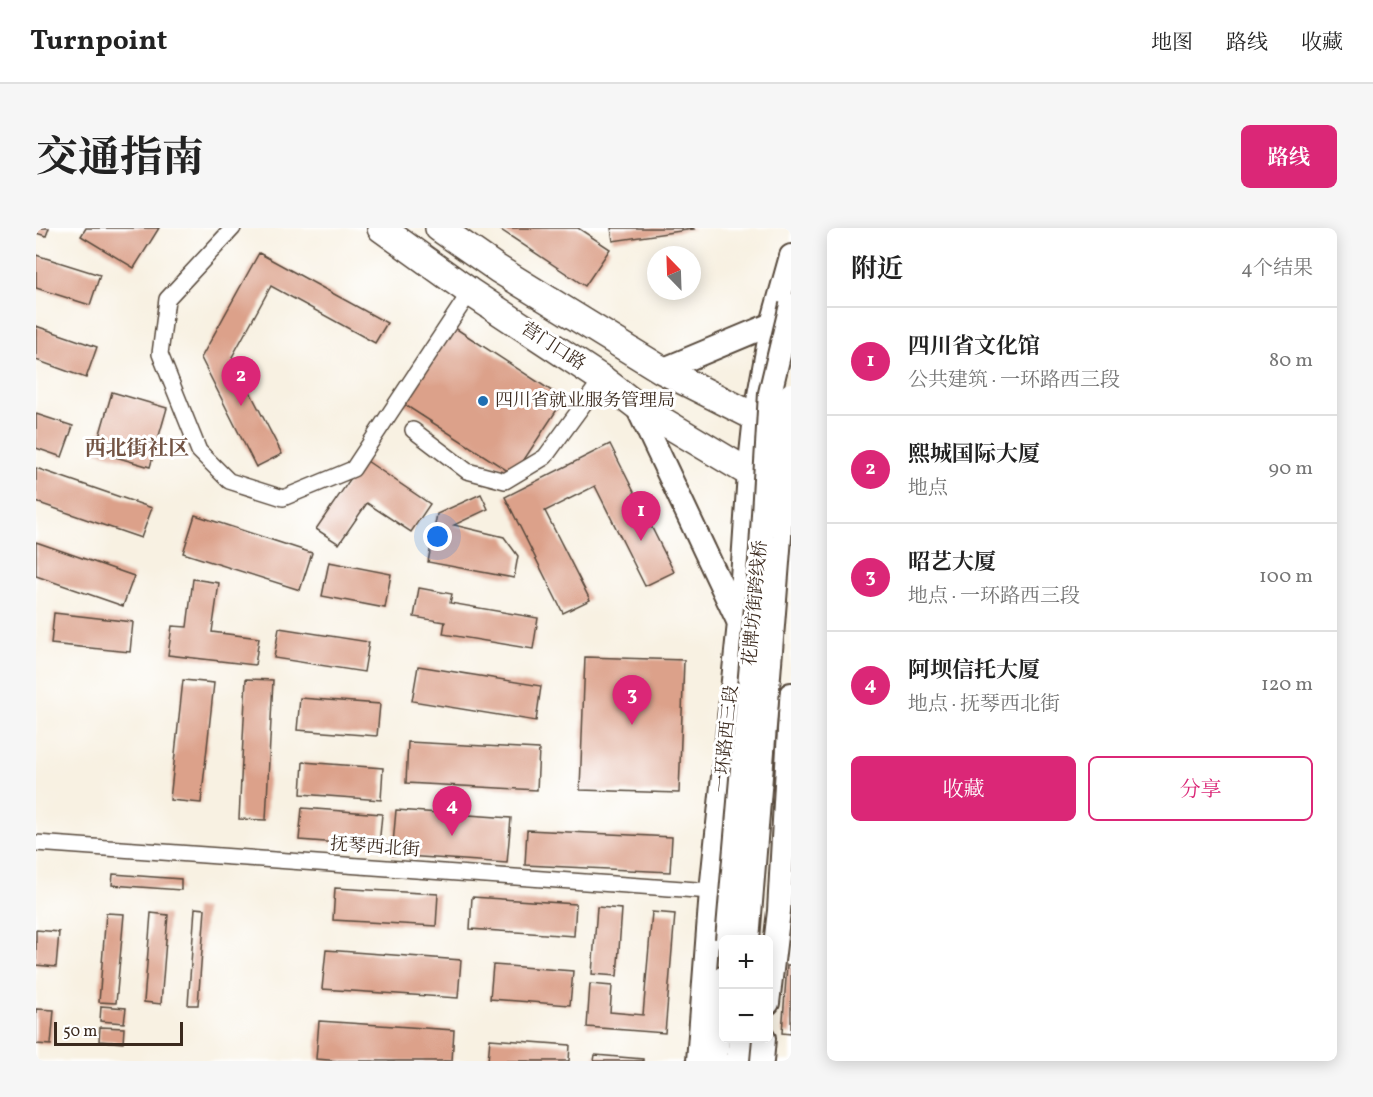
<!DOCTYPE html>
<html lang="zh">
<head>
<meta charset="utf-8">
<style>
	:root { --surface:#fff; --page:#f6f6f6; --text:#222; --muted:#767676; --line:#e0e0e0; --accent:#db2777 }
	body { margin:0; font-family:Vollkorn,"Noto Serif SC",serif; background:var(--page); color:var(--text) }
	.controls { position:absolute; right:18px; bottom:18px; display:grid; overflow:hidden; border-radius:9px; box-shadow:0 3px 15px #0003 }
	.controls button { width:54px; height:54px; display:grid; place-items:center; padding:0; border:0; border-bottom:2px solid var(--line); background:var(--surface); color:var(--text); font:30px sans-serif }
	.compass { position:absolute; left:611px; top:18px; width:54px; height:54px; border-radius:50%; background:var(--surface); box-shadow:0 3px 15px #0003; rotate:337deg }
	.scale { position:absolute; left:18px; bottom:15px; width:129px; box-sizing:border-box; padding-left:6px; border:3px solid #3b2a1e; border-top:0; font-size:16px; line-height:21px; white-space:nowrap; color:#3b2a1e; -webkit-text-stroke:4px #fff; paint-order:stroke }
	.you { position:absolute; left:402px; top:309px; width:21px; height:21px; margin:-15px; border:4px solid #fff; border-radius:50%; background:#1a73e8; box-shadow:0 0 0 9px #1a73e833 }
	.badge { display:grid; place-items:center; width:39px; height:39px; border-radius:50%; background:var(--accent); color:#fff; font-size:20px; font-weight:700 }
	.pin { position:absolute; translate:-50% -50px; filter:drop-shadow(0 2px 3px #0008) }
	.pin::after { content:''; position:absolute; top:32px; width:21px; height:18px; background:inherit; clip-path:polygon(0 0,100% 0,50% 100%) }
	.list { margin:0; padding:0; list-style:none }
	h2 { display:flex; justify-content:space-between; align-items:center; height:78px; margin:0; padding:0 24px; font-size:26px }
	h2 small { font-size:20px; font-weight:400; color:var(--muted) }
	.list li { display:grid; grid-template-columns:39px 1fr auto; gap:18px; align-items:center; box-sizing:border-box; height:108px; padding:0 24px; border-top:2px solid var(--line) }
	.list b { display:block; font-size:22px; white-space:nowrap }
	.list p { margin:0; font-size:20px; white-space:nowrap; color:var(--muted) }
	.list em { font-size:20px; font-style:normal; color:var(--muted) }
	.actions { display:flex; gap:12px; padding:18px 24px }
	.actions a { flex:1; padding:14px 0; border:2px solid var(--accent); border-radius:9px; text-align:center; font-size:21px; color:var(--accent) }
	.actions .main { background:var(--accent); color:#fff }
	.map { position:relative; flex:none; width:755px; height:833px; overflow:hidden; border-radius:9px }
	header { display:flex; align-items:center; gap:36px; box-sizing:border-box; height:84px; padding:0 30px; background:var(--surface); border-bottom:2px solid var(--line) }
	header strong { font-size:28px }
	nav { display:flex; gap:33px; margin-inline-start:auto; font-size:21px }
	.intro { display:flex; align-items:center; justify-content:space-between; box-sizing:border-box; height:144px; padding:0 36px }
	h1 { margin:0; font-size:42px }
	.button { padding:15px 27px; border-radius:9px; background:var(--accent); color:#fff; font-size:21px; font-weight:700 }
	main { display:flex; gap:36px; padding:0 36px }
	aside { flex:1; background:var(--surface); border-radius:9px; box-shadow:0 3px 15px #0003 }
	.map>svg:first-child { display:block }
</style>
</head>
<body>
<header>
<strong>Turnpoint</strong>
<nav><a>地图</a><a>路线</a><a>收藏</a></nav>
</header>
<div class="intro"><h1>交通指南</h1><a class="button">路线</a></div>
<main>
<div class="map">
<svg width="755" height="833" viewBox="0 0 755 833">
	<rect width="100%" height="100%" fill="#fff"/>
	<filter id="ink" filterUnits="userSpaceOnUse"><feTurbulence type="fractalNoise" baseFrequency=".0167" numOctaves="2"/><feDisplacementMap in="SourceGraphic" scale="12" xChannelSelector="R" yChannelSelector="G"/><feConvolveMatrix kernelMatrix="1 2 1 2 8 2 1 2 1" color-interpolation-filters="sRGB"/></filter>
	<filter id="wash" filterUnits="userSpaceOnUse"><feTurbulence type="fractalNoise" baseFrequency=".008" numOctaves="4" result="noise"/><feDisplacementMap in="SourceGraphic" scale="24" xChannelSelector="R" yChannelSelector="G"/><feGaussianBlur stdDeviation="1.35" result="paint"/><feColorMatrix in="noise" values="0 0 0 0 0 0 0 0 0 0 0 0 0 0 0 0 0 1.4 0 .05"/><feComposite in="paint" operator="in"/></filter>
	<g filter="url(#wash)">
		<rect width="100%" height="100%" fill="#f8f1e2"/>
		<g id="blocks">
			<g fill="#dca18a">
				<polygon points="0,0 13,0 10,8 0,5"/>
				<polygon points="50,0 123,0 98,40 45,8"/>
				<polygon points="462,0 542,0 574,21 549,58"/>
				<polygon points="575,0 657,0 658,1 577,13"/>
				<polygon points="223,25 351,95 339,115 235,58 196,129 246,226 220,239 165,130"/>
				<polygon points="0,27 64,47 54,77 0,60"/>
				<polygon points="0,98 61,119 50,150 0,132"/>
				<polygon points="416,98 528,171 478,247 366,175"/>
				<polygon points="76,164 131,180 114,239 59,223"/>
				<polygon points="0,186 37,198 26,229 0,220"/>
				<polygon points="574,216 638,344 609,358 559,258 509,283 554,372 527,385 469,269"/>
				<polygon points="328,231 394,276 375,304 331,275 303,316 280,301"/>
				<polygon points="0,240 116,280 105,310 0,274"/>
				<polygon points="445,266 452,281 418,297 468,309 482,328 478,350 392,334 401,286"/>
				<polygon points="159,287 276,325 264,362 147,325"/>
				<polygon points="0,314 98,348 87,378 0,348"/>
				<polygon points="293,334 355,346 349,380 286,368"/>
				<polygon points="157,351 183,355 176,404 223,410 219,437 132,427 136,398 151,399"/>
				<polygon points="383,360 416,366 414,375 502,390 497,421 407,406 409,394 378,389"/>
				<polygon points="18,385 97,394 94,424 15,416"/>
				<polygon points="243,400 333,414 328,444 238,430"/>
				<polygon points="549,429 648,432 643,565 544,562"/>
				<polygon points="382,438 505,458 500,493 376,473"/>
				<polygon points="210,451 237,452 230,592 203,591"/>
				<polygon points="147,452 178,455 165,575 134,572"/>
				<polygon points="264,470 344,476 341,508 261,502"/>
				<polygon points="372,514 503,521 501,562 370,555"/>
				<polygon points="267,534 347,540 345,572 265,566"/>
				<polygon points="266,580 346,586 343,618 263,612"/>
				<polygon points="360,582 475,590 471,635 356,627"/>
				<polygon points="491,602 636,609 634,644 489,637"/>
				<polygon points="77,646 145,651 145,662 76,657"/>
				<polygon points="299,660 402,666 400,698 297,692"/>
				<polygon points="755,668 755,714 750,713"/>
				<polygon points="436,669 540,676 538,708 434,701"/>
				<polygon points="561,679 586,681 581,748 556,746"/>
				<polygon points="159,680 169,681 162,777 152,777"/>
				<polygon points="616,684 639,686 629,805 551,799 554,756 576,758 574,784 607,787"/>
				<polygon points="70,685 88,686 80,775 63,774"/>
				<polygon points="115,685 132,687 125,776 108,774"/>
				<polygon points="0,702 23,704 20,739 0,737"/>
				<polygon points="290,722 425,732 422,770 286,761"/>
				<polygon points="457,737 537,743 534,777 454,771"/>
				<polygon points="751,737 755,737 755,806 746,805"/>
				<polygon points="65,778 90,780 88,795 64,793"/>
				<polygon points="0,781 18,782 15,817 0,816"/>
				<polygon points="283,793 418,802 416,833 305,833 280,831"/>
				<polygon points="64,799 88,800 87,815 63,813"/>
				<polygon points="454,811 534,817 533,833 452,833"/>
				<polygon points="559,827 607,831 607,833 558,833"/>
			</g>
		</g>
	</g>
	<g filter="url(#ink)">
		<use href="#blocks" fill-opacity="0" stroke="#57483b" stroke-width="1.5"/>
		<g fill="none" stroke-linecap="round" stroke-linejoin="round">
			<defs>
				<g id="street">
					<polyline points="197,0 131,71 124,126 163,223 193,253 247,270 317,241 434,64"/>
					<polyline points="377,202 431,243 469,253 509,229 566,151"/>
					<polyline points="0,615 675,663"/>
				</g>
				<g id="primary">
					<polyline points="626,142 736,96"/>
					<polyline points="600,177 702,393"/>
					<polyline points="732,775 743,683 755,466"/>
					<polyline points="662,833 675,663 703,395 713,245 719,189 736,96 755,28"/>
					<polyline points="680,833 688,749"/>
					<polyline points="702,833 704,810"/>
					<polyline points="726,833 728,810"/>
				</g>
				<g id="highway">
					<polyline points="345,0 434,64 566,151 600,177 750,267"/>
					<polyline points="403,0 462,41 626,142 719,189 749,213"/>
				</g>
			</defs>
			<use href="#street" stroke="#57483b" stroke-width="18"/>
			<use href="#primary" stroke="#57483b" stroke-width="26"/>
			<use href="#highway" stroke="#57483b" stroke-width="30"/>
			<use href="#street" stroke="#fff" stroke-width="15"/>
			<use href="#primary" stroke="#fff" stroke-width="22"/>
			<use href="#highway" stroke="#fff" stroke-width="27"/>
			<defs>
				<g id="primary-bridge">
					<polyline points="691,712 725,321 734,165 755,77"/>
					<polyline points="712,712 744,309 749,191 755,166"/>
				</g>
			</defs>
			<use href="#primary-bridge" stroke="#57483b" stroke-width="26" stroke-linecap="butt"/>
			<use href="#primary-bridge" stroke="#fff" stroke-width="22"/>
		</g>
	</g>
	<circle fill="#1f6fb2" stroke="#fff" stroke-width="2" cx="447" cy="173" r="6"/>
	<g text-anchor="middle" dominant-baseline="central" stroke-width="6" stroke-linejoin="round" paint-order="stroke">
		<g font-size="18" fill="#3b2a1e" stroke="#fff">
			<text transform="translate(517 119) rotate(33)">营门口路</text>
			<text transform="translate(720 375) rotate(-85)">花牌坊街跨线桥</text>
			<text transform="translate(691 511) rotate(-84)">一环路西三段</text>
			<text transform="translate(339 620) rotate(4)">抚琴西北街</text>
		</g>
		<g font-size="18" fill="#3b2a1e" stroke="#fff" text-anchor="start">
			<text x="459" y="173">四川省就业服务管理局</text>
		</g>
		<g font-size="21" font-weight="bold" fill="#735444" stroke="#fff">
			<text x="101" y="221">西北街社区</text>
		</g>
	</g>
</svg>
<div class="controls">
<button>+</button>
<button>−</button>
</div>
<svg class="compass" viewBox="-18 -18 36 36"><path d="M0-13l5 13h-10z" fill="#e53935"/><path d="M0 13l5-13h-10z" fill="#767676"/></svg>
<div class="scale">50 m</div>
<div class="you"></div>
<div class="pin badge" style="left:605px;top:313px">1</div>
<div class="pin badge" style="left:205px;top:178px">2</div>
<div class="pin badge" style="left:596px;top:497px">3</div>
<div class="pin badge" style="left:416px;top:608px">4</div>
</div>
<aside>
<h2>附近<small>4个结果</small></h2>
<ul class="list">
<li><span class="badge">1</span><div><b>四川省文化馆</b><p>公共建筑 · 一环路西三段</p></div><em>80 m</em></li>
<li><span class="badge">2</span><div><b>熙城国际大厦</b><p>地点</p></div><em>90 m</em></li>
<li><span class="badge">3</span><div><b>昭艺大厦</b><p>地点 · 一环路西三段</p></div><em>100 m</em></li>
<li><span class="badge">4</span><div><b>阿坝信托大厦</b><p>地点 · 抚琴西北街</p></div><em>120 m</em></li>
</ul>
<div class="actions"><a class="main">收藏</a><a>分享</a></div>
</aside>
</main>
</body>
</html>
